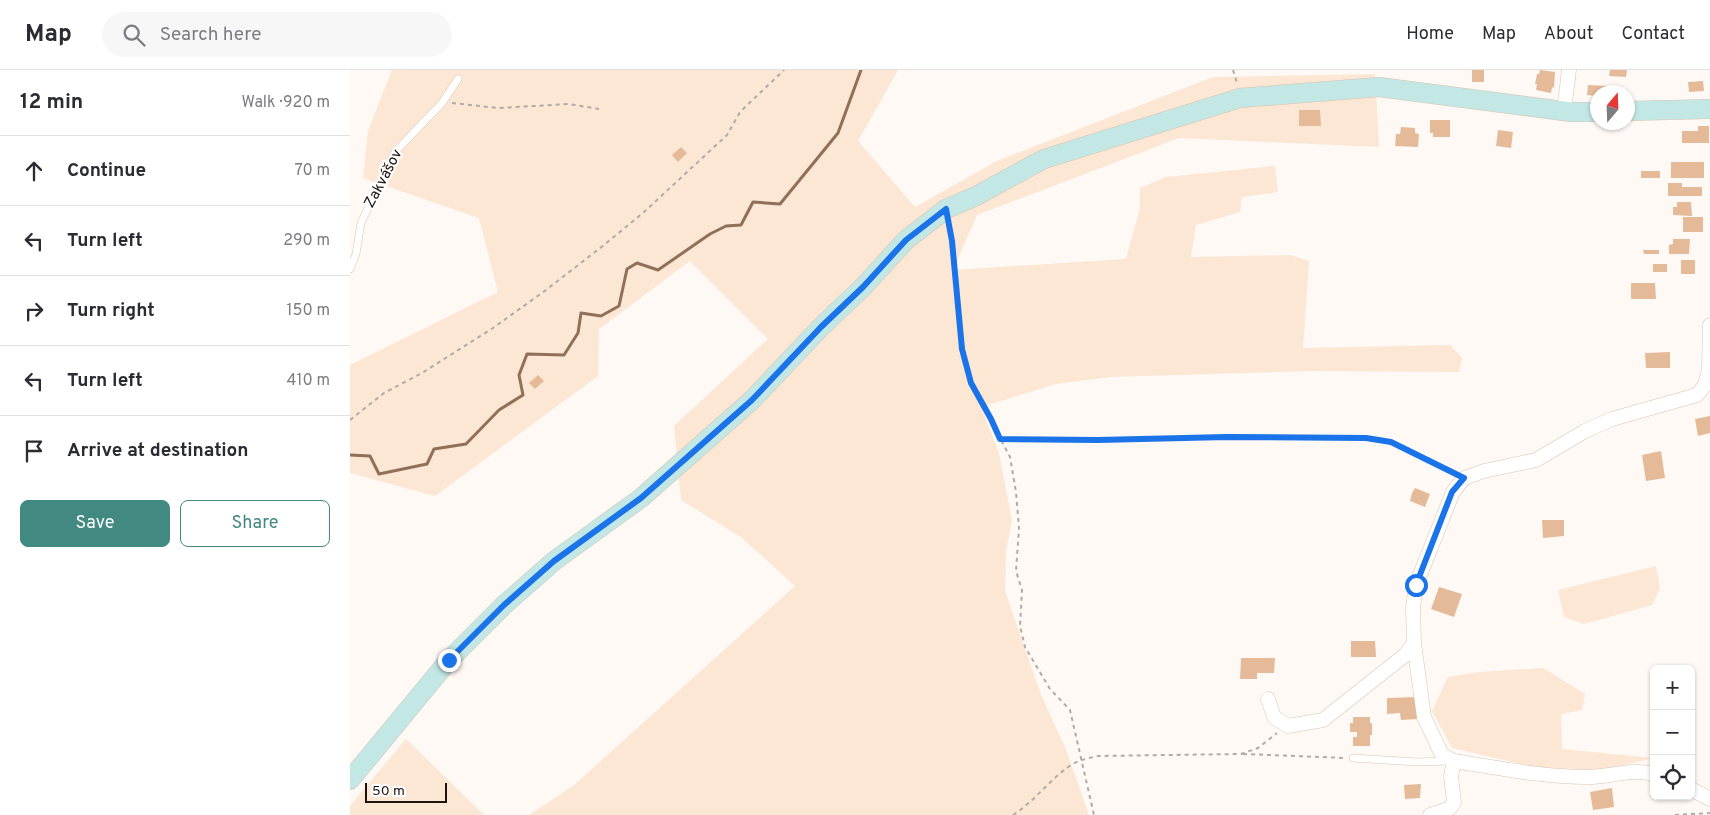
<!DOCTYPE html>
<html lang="en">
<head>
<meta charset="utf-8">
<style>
	:root { --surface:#fff; --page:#f7f7f7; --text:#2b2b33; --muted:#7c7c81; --line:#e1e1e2; --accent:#428982 }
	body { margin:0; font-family:Overpass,sans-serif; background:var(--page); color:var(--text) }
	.controls { position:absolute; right:15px; bottom:15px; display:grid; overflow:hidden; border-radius:8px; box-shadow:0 1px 4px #0004 }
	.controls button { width:45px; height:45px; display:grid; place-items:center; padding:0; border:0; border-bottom:1px solid var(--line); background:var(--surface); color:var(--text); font:25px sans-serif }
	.compass { position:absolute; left:1240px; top:15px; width:45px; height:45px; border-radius:50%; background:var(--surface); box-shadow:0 1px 4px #0004; rotate:19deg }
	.scale { position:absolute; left:15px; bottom:12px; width:82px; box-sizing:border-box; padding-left:5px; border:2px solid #1c130d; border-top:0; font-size:14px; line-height:18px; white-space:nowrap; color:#1c130d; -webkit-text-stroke:4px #fff; paint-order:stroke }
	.stop { position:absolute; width:15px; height:15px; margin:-11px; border:4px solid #1a73e8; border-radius:50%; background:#fff }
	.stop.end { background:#1a73e8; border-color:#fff; box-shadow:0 1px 5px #0008 }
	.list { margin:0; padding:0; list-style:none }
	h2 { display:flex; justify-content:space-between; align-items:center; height:65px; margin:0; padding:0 20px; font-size:21px }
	h2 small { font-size:16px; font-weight:400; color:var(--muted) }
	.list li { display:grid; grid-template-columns:32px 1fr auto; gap:15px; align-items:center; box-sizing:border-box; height:70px; padding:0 20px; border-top:1px solid var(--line) }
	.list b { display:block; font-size:19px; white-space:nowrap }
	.list em { font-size:16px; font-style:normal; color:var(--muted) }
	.actions { display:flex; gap:10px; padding:15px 20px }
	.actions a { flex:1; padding:11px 0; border:1px solid var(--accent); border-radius:8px; text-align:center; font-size:18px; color:var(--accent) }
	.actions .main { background:var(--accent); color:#fff }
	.icon { flex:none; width:28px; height:28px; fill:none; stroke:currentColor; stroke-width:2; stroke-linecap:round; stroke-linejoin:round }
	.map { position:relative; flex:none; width:1360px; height:745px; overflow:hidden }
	header { display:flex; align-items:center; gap:30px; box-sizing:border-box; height:70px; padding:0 25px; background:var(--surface); border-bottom:1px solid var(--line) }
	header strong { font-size:24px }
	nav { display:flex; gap:28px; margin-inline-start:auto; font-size:18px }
	.search { width:350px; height:45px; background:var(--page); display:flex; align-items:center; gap:12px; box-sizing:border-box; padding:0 18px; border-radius:28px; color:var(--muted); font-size:19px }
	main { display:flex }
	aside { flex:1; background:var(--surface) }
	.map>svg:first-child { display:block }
</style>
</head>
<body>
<header>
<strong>Map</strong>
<div class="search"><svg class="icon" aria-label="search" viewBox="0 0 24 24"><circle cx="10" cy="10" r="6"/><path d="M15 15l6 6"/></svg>Search here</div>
<nav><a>Home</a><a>Map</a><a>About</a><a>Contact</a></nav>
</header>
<main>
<aside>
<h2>12 min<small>Walk · 920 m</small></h2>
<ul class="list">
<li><svg class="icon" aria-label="ahead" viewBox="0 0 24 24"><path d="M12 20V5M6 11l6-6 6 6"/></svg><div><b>Continue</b></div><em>70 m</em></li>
<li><svg class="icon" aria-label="left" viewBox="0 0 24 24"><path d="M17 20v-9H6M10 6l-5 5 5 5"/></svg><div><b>Turn left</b></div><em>290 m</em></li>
<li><svg class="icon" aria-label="right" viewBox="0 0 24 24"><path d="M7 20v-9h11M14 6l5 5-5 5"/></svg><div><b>Turn right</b></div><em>150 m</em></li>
<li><svg class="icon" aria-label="left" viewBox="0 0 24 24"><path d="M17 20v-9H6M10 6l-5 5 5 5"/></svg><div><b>Turn left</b></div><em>410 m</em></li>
<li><svg class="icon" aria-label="arrive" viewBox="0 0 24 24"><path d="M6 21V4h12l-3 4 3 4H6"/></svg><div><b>Arrive at destination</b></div></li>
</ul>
<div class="actions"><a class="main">Save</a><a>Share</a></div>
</aside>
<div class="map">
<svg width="1360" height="745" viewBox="0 0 1360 745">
	<rect width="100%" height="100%" fill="#fef9f5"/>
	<g fill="#fce6d4">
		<polygon points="42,0 548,0 508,71 565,137 647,91 863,7 1025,4 1029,77 829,68 627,145 603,200 776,189 790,138 790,118 816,107 925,96 928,122 892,127 890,142 846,155 841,187 940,185 959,191 953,278 1100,275 1112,288 1109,302 962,301 760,307 706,314 631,337 649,383 662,451 656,481 655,521 691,625 715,677 739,745 179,745 223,716 445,516 391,467 331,430 324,356 418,269 340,191 249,259 248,306 85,426 0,403 0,295 148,222 129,148 13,108 18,61"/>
		<polygon points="1306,496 1310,518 1302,535 1234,554 1214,547 1208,520"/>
		<polygon points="1193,598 1235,624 1232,640 1211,644 1212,679 1304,688 1252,700 1184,697 1102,678 1082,641 1098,607 1129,602"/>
		<polygon points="56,669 134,745 0,745 0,736"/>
	</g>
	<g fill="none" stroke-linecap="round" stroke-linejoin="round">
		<polyline stroke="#907058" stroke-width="3" points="0,385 20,386 29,404 77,394 84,379 116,374 149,340 173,325 169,305 177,284 214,285 228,263 231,243 251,246 269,236 277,199 287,193 308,200 360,164 376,156 391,155 403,132 430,134 488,63 511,0"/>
	</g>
	<g fill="#e5ba99">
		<rect x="1122" y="0" width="12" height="12"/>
		<polygon points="1190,0 1205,2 1204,18 1202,17 1201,23 1186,20 1187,14 1185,14 1187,4 1189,4"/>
		<polygon points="1260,0 1277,0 1276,7 1259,6"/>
		<polygon points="1353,11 1354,21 1339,22 1338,12"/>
		<polygon points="1238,15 1258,16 1258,22 1248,22 1248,26 1237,25"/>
		<polygon points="949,40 970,40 971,56 949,56"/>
		<polygon points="1080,50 1100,50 1100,67 1083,67 1083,63 1080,63"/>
		<polygon points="1348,56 1359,56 1359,73 1332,73 1332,61 1348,61"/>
		<polygon points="1051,57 1065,58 1065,63 1069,64 1068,77 1045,76 1046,64 1050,64"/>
		<polygon points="1148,60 1163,62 1161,78 1146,76"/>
		<polygon points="331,77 337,83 328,92 322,85"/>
		<rect x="1321" y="92" width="33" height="16"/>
		<rect x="1291" y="101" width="19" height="7"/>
		<polygon points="1318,113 1332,113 1332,117 1352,117 1352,126 1318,126"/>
		<polygon points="1327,132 1341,132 1342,146 1323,145 1323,137 1327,137"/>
		<rect x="1333" y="147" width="20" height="15"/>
		<polygon points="1323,169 1340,169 1339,184 1319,184 1319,175 1323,174"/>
		<polygon points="1293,180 1309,180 1309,184 1294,184"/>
		<rect x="1331" y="190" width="14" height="14"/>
		<rect x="1303" y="194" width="14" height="8"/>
		<polygon points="1281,213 1305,213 1306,229 1281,229"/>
		<polygon points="1320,282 1320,298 1296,298 1295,283"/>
		<polygon points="188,305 194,311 185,319 179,313"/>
		<polygon points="1360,346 1360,363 1348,366 1345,349"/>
		<polygon points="1311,381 1315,408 1296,411 1292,385"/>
		<polygon points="1065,418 1080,424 1075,437 1060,431 1062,423"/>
		<polygon points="1192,450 1214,450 1214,466 1193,468"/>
		<polygon points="1089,517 1112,524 1104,547 1081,539"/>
		<polygon points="1001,571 1025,571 1026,587 1001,587"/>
		<polygon points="891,588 925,588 924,603 907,603 907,609 890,609"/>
		<polygon points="1066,627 1067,649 1051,650 1050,643 1037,644 1037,628"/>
		<polygon points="1003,647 1020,647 1020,653 1022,653 1022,665 1020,665 1020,676 1003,676 1003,667 1007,667 1007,662 1000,662 1000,653 1003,653"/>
		<polygon points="1071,714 1070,728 1055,729 1054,715"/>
		<polygon points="1262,718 1264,737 1243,740 1240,722"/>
	</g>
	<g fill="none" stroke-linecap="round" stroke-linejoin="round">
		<defs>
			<g id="lane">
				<polyline points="0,199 6,184 11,153 45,82 92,33 108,9"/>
				<polyline points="1003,688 1067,692 1098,691"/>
			</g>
			<g id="street">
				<polyline points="1214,41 1219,0"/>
				<polyline points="918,629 924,647 938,656 973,650 1055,585 1064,573"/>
				<path d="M1304,704C1282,698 1260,707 1238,707C1193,707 1148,698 1104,691L1092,685L1074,647L1064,573L1063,538L1066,515L1103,422L1114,408L1134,401L1186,390L1235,361L1262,349L1347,325L1355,315L1359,300L1360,255"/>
				<polyline points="1341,719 1360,729"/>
				<polyline points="1080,745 1100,738 1104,732 1101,706 1104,691"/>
			</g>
			<g id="secondary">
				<polyline points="1278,41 1360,39"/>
				<polyline points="0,710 99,590 154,535 204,491 291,428 402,330 471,257 513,217 556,170 596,139 626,126 694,89 890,28 1029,17 1221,42 1248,42"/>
			</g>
		</defs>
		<use href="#lane" stroke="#dbc3b0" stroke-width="8"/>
		<use href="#street" stroke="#dbc3b0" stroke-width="15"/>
		<use href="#secondary" stroke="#dbc3b0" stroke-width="20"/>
		<g stroke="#b1aba6" stroke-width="2" stroke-dasharray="4 4" stroke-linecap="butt">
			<polyline points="883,0 887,13"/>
			<polyline points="102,33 148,38 219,34 249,39"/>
			<polyline points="599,156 602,171 612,279 621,313 660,387 666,422 669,458 666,501 672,520 670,556 675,577 700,619 720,640 744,745"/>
			<polyline points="0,350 34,323 72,303 143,258 196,220 254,175 294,142 377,65 390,42 434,0"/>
			<polyline points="650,369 748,370 877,367 1016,368 1041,372 1103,403"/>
			<polyline points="893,684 996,688"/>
			<path d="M663,745C685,731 700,709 721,695C729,690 739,688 748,686L891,684L908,678L927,663"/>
			<polyline points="1325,745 1360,743"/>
		</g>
		<use href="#lane" stroke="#fff" stroke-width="7"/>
		<use href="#street" stroke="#fff" stroke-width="14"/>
		<use href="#secondary" stroke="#c2e7e4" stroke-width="19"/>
	</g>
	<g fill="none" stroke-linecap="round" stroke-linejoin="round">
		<polyline stroke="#1a73e8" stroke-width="6" points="99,590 154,535 204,491 291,428 402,330 471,257 513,217 556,170 596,139 602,171 612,279 621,313 641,349 650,369 748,370 877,367 1016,368 1041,372 1114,408 1102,422 1066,515"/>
	</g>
	<g text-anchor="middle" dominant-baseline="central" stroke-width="4.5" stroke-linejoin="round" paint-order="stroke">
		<g font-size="15" fill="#1c130d" stroke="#fff">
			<text transform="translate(34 109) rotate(-62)">Zakvášov</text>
		</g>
	</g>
</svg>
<div class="controls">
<button>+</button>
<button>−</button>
<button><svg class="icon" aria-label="locate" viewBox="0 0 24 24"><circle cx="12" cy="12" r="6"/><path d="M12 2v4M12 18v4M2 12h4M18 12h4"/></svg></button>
</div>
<svg class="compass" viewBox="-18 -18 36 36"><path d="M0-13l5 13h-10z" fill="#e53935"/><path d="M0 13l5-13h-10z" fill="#7c7c81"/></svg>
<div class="scale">50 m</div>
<div class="stop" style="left:1066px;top:515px"></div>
<div class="stop end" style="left:99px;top:590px"></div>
</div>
</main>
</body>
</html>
